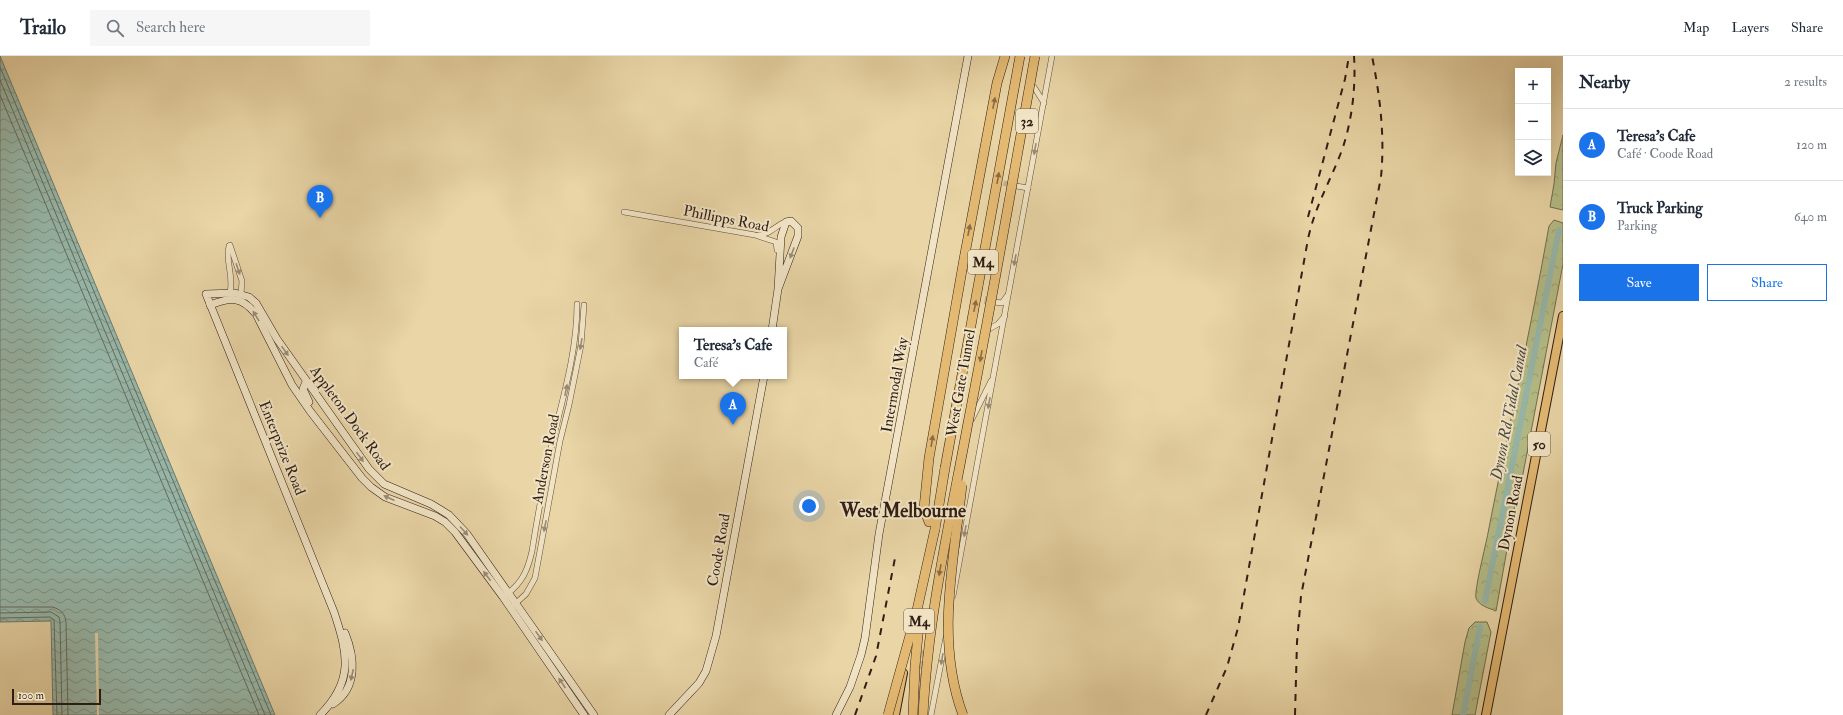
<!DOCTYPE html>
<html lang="en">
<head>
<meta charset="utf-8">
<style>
	:root { --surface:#fff; --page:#f6f6f7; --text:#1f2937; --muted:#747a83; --line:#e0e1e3; --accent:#1a73e8 }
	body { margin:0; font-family:"IM FELL Double Pica",serif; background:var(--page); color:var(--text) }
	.controls { position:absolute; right:12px; top:12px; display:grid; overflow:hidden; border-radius:0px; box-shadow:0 4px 16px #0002 }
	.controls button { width:36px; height:36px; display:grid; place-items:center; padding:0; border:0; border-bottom:1px solid var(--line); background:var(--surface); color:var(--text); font:20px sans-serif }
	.scale { position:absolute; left:12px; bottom:10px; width:89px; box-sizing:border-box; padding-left:4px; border:2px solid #301e15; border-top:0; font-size:11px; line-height:14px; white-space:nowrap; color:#301e15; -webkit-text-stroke:3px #f1e4c5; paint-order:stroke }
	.you { position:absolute; left:809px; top:450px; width:14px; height:14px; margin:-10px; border:3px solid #fff; border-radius:50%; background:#1a73e8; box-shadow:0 0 0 6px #1a73e833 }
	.badge { display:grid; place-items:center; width:26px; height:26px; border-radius:50%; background:var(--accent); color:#fff; font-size:13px; font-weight:700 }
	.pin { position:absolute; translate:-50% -33px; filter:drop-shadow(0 1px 2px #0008) }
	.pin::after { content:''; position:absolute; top:21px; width:14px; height:12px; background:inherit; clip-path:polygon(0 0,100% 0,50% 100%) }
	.popup { position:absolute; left:679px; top:271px; width:108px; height:52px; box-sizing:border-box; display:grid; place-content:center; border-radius:0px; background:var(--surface); filter:drop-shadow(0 1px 3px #0005); font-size:13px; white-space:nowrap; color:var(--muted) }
	.popup b { font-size:15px; color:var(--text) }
	.popup::after { content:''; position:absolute; left:50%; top:100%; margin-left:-8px; border:8px solid transparent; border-top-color:var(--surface) }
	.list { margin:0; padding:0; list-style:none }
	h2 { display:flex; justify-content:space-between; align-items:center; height:52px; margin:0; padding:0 16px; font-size:17px }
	h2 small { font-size:13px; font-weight:400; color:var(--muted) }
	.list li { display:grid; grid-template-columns:26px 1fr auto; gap:12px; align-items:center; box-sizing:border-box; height:72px; padding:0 16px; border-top:1px solid var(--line) }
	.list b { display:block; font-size:15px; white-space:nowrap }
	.list p { margin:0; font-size:13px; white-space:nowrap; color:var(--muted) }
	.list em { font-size:13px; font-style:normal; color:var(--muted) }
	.actions { display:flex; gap:8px; padding:12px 16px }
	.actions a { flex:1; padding:9px 0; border:1px solid var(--accent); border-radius:0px; text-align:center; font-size:14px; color:var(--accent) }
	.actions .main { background:var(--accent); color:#fff }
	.icon { flex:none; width:22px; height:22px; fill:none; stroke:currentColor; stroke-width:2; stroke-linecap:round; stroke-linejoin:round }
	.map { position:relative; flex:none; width:1563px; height:659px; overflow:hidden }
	header { display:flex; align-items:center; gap:24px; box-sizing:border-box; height:56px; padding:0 20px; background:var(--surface); border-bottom:1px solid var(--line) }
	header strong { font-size:19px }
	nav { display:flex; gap:22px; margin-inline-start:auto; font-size:14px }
	.search { width:280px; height:36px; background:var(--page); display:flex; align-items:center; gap:10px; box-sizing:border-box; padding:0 14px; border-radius:0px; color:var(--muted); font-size:15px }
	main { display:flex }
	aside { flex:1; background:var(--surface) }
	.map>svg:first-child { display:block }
</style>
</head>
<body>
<header>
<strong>Trailo</strong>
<div class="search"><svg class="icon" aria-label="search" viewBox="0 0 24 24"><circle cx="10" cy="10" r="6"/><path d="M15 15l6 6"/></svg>Search here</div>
<nav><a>Map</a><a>Layers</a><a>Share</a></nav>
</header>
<main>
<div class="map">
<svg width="1563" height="659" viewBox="0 0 1563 659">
	<defs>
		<pattern id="forest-crowns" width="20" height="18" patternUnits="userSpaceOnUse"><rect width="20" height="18" fill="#b5bd88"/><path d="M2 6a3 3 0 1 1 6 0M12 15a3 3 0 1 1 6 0" fill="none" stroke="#9ca274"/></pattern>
		<pattern id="water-waves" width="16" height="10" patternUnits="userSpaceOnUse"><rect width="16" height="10" fill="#97b8aa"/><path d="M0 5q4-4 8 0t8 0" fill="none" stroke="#7c9589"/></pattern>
	</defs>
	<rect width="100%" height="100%" fill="#e9d5a6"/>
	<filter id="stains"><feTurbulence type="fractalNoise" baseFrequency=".005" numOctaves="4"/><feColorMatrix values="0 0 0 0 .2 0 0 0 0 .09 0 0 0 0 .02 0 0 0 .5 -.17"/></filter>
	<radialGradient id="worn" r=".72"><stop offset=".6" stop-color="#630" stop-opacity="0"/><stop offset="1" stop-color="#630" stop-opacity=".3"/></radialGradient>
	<g fill="url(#forest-crowns)" stroke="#726e4e">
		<polygon points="1563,79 1563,154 1550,151 1554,128 1556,107"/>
		<path d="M1554,164L1563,167V208L1522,423L1518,432L1496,555C1489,552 1479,550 1476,542C1474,535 1486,488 1488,477C1508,374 1531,272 1549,170Z"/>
		<polygon points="1475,566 1487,566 1491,576 1475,659 1452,659 1465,586 1469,572"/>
	</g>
	<polygon fill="url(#water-waves)" stroke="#6e7a6e" points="0,0 275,659 53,659 51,565 0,566"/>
	<polygon fill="#e9d5a6" points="95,577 98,577 99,659 97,659"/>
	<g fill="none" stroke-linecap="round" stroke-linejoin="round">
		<g stroke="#646b60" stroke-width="1">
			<polyline points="0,11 271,659"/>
			<polyline points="0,24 265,659"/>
			<polyline points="0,39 259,659"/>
			<path d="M0,551H52C61,553 65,558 66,566L68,659"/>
			<polyline points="0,557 51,556 59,561 60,566 62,659"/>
			<polyline points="0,562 50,561 54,564 57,659"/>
		</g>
		<g stroke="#97b8aa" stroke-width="6">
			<polyline points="1485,545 1559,174"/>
			<polyline points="1463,659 1480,571"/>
		</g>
		<polyline stroke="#c4b089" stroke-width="5" stroke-dasharray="5 2.5" stroke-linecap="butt" points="996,126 1014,129"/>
		<g stroke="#c4b089" stroke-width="8" stroke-dasharray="8 4" stroke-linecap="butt">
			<polyline points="973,241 994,246"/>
			<polyline points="917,637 925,595"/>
		</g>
		<defs>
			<g id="street">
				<polyline points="1034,31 1044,47"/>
				<polyline points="1016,130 1028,132"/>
				<polyline points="624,156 755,179 776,186 777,194"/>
				<path d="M758,179C773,178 777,167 788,165"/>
				<polyline points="230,189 242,225 241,238"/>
				<path d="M229,190C225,206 234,218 230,237"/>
				<polyline points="994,246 1002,247 1007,240"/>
				<polyline points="989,273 998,268 1005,260"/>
				<polyline points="972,363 991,325"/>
				<path d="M507,538C523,526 528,513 532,495C538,457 545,420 553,383C564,338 577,294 577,248"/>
				<polyline points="953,540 1052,0"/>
				<polyline points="514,549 526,538 535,522 560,385 569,349 581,289 584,249"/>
				<polyline points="931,659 946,581"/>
			</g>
			<g id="secondary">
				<path d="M210,249C231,241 241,240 256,258L292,329L310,355L362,422L371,431L385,441L435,460L445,466L455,476L503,541L584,659"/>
				<polyline points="772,274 778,233 781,181 786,166 791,165 798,172 798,180 778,233"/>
				<polyline points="306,326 303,333 309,346"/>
				<path d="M333,648C358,632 355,601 345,577"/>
				<path d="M320,659C354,625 348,598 334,556L206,238L235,237L249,241L256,247L277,283L369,413L384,428L431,448L441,454L449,459L467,478L594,659"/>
				<polyline points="669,659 699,627 706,615 716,580 764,320"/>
				<polyline points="836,659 850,631 861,599 865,582 879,478 968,0"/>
			</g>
			<g id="primary">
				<polyline points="895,659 903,617"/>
				<polyline points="1486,659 1563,260"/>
			</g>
			<g id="highway">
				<polyline points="929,466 924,452 929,402 964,203 997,27 1005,0"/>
				<polyline points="935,473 945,412"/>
			</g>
		</defs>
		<use href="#street" stroke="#5e4c39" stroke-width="6"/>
		<use href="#secondary" stroke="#301e15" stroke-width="8"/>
		<use href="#primary" stroke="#301e15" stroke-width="10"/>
		<use href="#highway" stroke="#301e15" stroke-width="10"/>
		<use href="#street" stroke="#f1e4c5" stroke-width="5"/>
		<use href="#secondary" stroke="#f1e4c5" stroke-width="7"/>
		<use href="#primary" stroke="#e4ba73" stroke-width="8"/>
		<use href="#highway" stroke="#e4ba73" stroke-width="9"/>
		<g stroke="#301e15" stroke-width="2" stroke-dasharray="7 7" stroke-linecap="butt">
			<polyline points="1308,161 1345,23 1349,0"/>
			<polyline points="855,659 876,600 896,497"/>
			<path d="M1206,659L1227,611L1238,572L1308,183C1315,150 1330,126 1342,94C1352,65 1356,31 1354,0"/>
			<path d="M1295,659L1297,586L1301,540L1381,121C1385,80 1380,40 1372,0"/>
		</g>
		<defs>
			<g id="highway-bridge">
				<polyline points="945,412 1020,0"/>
				<path d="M962,429C954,504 935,585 963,659"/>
				<polyline points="888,659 917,554 935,473"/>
				<polyline points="913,659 915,610 920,559"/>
				<path d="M923,659C928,560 950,464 968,367C992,245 1013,122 1035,0"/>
			</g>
		</defs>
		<use href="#highway-bridge" stroke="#301e15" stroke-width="10" stroke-linecap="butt"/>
		<use href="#highway-bridge" stroke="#e4ba73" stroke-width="9"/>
	</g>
	<defs><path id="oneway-solid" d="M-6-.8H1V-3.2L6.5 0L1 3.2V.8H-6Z"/></defs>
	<g fill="#8a6c44">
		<use href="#oneway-solid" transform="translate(994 47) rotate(-79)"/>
		<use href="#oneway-solid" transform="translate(998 122) rotate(-80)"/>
		<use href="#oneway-solid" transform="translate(969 174) rotate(-79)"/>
		<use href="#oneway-solid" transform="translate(975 250) rotate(-79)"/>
		<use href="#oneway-solid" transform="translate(981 300) rotate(100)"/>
		<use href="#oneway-solid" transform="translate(932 385) rotate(-81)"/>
		<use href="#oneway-solid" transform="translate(940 514) rotate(100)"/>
	</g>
	<g fill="#9a8b76">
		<use href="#oneway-solid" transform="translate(1035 93) rotate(100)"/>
		<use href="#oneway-solid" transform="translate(792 197) rotate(111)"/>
		<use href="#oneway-solid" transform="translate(1015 204) rotate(100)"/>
		<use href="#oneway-solid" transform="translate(238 213) rotate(71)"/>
		<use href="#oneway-solid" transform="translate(256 260) rotate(-121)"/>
		<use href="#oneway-solid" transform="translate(581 288) rotate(100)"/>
		<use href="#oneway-solid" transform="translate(285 295) rotate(55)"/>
		<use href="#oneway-solid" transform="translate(566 334) rotate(-79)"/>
		<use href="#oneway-solid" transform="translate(989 347) rotate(100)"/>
		<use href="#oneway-solid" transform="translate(360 401) rotate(54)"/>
		<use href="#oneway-solid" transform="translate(389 442) rotate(-155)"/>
		<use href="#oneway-solid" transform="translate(545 470) rotate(101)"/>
		<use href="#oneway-solid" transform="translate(464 475) rotate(48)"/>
		<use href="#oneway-solid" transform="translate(965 475) rotate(100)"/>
		<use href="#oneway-solid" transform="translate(487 520) rotate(-127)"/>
		<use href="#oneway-solid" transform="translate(539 580) rotate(55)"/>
		<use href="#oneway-solid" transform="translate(942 603) rotate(100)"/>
		<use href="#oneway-solid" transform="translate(352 619) rotate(103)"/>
		<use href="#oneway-solid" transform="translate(562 627) rotate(-124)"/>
	</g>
	<g text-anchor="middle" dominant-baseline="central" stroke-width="4" stroke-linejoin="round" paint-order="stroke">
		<g fill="#f1e4c5" stroke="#6a594a" stroke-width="1">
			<rect x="1016" y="53" width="22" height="24" rx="3"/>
			<rect x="968" y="194" width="30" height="24" rx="3"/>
			<rect x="1528" y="376" width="22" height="24" rx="3"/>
			<rect x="904" y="553" width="30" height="24" rx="3"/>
		</g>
		<g font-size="14" font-weight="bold" fill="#301e15">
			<text x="1027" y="65">32</text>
			<text x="983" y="206">M4</text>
			<text x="1539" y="388">50</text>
			<text x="919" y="565">M4</text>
		</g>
		<g font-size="15" fill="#301e15" stroke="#f1e4c5">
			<text transform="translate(726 163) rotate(11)">Phillipps Road</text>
			<text transform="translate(961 327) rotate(-80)">West Gate Tunnel</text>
			<text transform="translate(895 329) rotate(-80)">Intermodal Way</text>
			<text transform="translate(350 362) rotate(54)">Appleton Dock Road</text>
			<text transform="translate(282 392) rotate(68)">Enterprize Road</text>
			<text transform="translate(546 403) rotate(-79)">Anderson Road</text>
			<text transform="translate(1511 457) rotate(-79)">Dynon Road</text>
			<text transform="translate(719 494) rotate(-80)">Coode Road</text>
		</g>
		<g font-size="16" font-style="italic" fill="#4f4c42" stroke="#f1e4c5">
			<text transform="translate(1509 357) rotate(-79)">Dynon Rd Tidal Canal</text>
		</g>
		<g font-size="19" font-weight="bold" fill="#301e15" stroke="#f1e4c5">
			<text x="903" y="455">West Melbourne</text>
		</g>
	</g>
	<rect width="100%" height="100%" filter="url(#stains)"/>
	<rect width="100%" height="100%" fill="url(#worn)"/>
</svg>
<div class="controls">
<button>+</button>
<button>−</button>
<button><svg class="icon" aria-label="layers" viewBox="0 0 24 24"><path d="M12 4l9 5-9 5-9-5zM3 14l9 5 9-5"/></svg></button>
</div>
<div class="scale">100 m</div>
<div class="you"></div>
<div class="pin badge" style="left:733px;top:369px">A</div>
<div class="popup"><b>Teresa's Cafe</b>Café</div>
<div class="pin badge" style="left:320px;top:162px">B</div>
</div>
<aside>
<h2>Nearby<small>2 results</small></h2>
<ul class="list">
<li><span class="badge">A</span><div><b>Teresa's Cafe</b><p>Café · Coode Road</p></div><em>120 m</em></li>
<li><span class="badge">B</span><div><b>Truck Parking</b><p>Parking</p></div><em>640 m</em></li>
</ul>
<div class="actions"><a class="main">Save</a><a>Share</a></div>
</aside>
</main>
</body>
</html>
